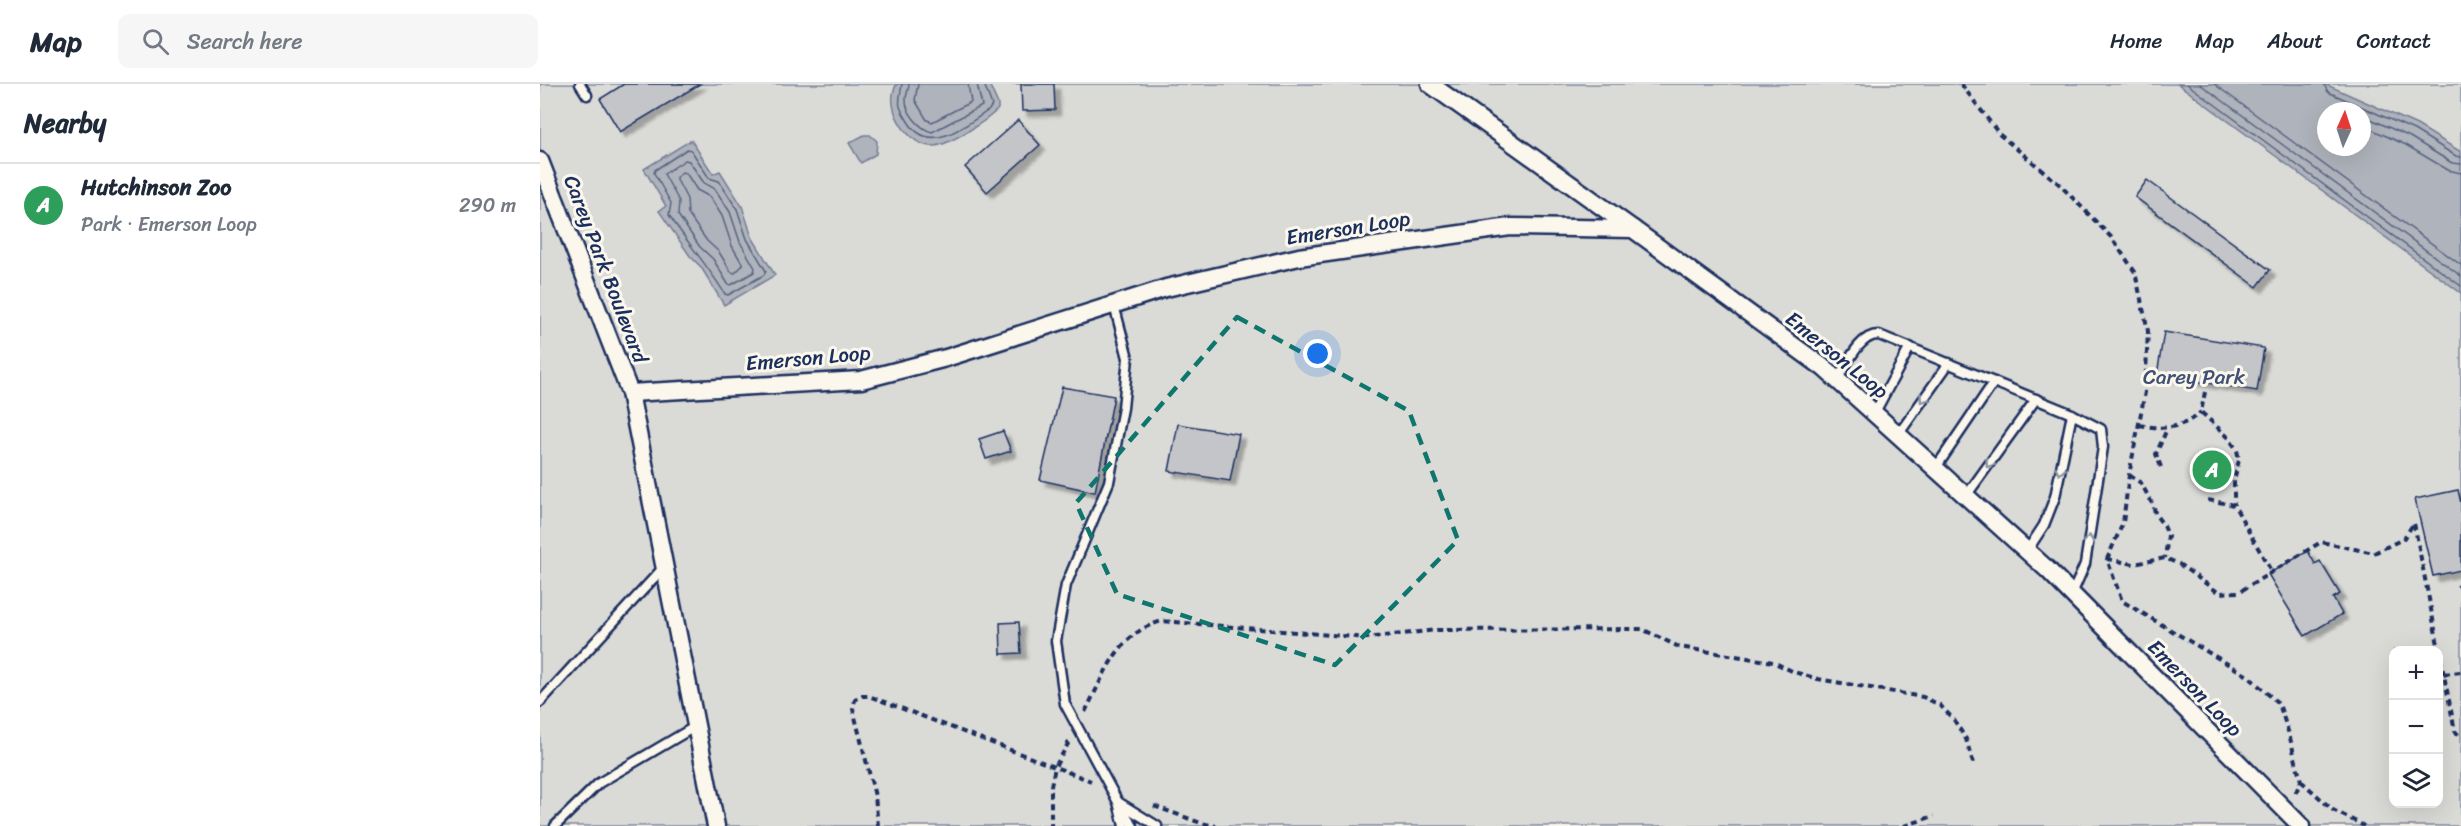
<!DOCTYPE html>
<html lang="en">
<head>
<meta charset="utf-8">
<style>
	:root { --surface:#fff; --page:#f6f6f7; --text:#1f2937; --muted:#747a83; --line:#e0e1e3; --accent:#db2777 }
	body { margin:0; font-family:Sriracha,sans-serif; background:var(--page); color:var(--text) }
	.controls { position:absolute; right:18px; bottom:18px; display:grid; overflow:hidden; border-radius:12px; box-shadow:0 6px 24px #0002 }
	.controls button { width:54px; height:54px; display:grid; place-items:center; padding:0; border:0; border-bottom:2px solid var(--line); background:var(--surface); color:var(--text); font:30px sans-serif }
	.compass { position:absolute; left:1777px; top:18px; width:54px; height:54px; border-radius:50%; background:var(--surface); box-shadow:0 6px 24px #0002; rotate:3deg }
	.you { position:absolute; left:778px; top:270px; width:21px; height:21px; margin:-15px; border:4px solid #fff; border-radius:50%; background:#1a73e8; box-shadow:0 0 0 9px #1a73e833 }
	.badge { display:grid; place-items:center; width:39px; height:39px; border-radius:50%; background:var(--accent); color:#fff; font-size:20px; font-weight:700 }
	.pin { position:absolute; translate:-50% -50%; border:3px solid #fff; box-shadow:0 2px 6px #0006 }
	.list { margin:0; padding:0; list-style:none }
	h2 { display:flex; justify-content:space-between; align-items:center; height:78px; margin:0; padding:0 24px; font-size:26px }
	h2 small { font-size:20px; font-weight:400; color:var(--muted) }
	.list li { display:grid; grid-template-columns:39px 1fr auto; gap:18px; align-items:center; box-sizing:border-box; height:84px; padding:0 24px; border-top:2px solid var(--line) }
	.list b { display:block; font-size:22px; white-space:nowrap }
	.list p { margin:0; font-size:20px; white-space:nowrap; color:var(--muted) }
	.list em { font-size:20px; font-style:normal; color:var(--muted) }
	.icon { flex:none; width:33px; height:33px; fill:none; stroke:currentColor; stroke-width:2; stroke-linecap:round; stroke-linejoin:round }
	.map { position:relative; flex:none; width:1921px; height:742px; overflow:hidden }
	header { display:flex; align-items:center; gap:36px; box-sizing:border-box; height:84px; padding:0 30px; background:var(--surface); border-bottom:2px solid var(--line) }
	header strong { font-size:28px }
	nav { display:flex; gap:33px; margin-inline-start:auto; font-size:21px }
	.search { width:420px; height:54px; background:var(--page); display:flex; align-items:center; gap:15px; box-sizing:border-box; padding:0 21px; border-radius:12px; color:var(--muted); font-size:22px }
	main { display:flex }
	aside { flex:1; background:var(--surface) }
	.map>svg:first-child { display:block }
</style>
</head>
<body>
<header>
<strong>Map</strong>
<div class="search"><svg class="icon" aria-label="search" viewBox="0 0 24 24"><circle cx="10" cy="10" r="6"/><path d="M15 15l6 6"/></svg>Search here</div>
<nav><a>Home</a><a>Map</a><a>About</a><a>Contact</a></nav>
</header>
<main>
<aside>
<h2>Nearby<small></small></h2>
<ul class="list">
<li><span class="badge" style="background:#2e9e5b">A</span><div><b>Hutchinson Zoo</b><p>Park · Emerson Loop</p></div><em>290 m</em></li>
</ul>
</aside>
<div class="map">
<svg width="1921" height="742" viewBox="0 0 1921 742">
	<defs>
		<filter id="shadow"><feDropShadow dx="5.5" dy="5.5" stdDeviation="1.5" flood-color="#0004"/></filter>
	</defs>
	<rect width="100%" height="100%" fill="#fbf7ec"/>
	<filter id="ink" filterUnits="userSpaceOnUse"><feTurbulence type="fractalNoise" baseFrequency=".0167" numOctaves="2"/><feDisplacementMap in="SourceGraphic" scale="12" xChannelSelector="R" yChannelSelector="G"/><feConvolveMatrix kernelMatrix="1 2 1 2 8 2 1 2 1" color-interpolation-filters="sRGB"/></filter>
	<g filter="url(#ink)">
		<path fill="#dadad7" stroke="#7a849a" stroke-width="1.5" fill-rule="evenodd" d="M0,0H1921V742H0ZM1786,27H1822V63H1786ZM1854,566H1898V720H1854Z"/>
		<g fill="#afb3bb" stroke="#747e96" stroke-width="1.5" fill-rule="evenodd">
			<path d="M357,0H449L458,20V25C448,36 409,61 394,62C368,64 342,21 357,0Z"/>
			<path d="M1638,0H1785L1877,41L1921,68V209ZM1786,27H1822V63H1786Z"/>
			<polygon points="324,51 330,51 337,57 336,70 321,79 309,59"/>
			<polygon points="151,56 173,90 180,87 202,122 212,153 235,191 184,221 161,183 150,172 119,127 126,122 104,85"/>
		</g>
		<g fill="none" stroke-linecap="round" stroke-linejoin="round">
			<g stroke="#566483" stroke-width="1.5">
				<path d="M362,0C359,21 356,19 369,39C390,71 425,42 449,26L452,21L444,0"/>
				<path d="M369,0C369,5 366,10 366,15C365,28 380,45 392,48L442,22L437,0"/>
				<polyline points="378,0 375,16 387,36 392,38 431,18 428,0"/>
				<polyline points="1647,0 1921,202"/>
				<polyline points="1660,0 1921,192"/>
				<polyline points="1674,0 1921,181"/>
				<polyline points="1784,0 1788,8 1874,46 1916,72 1921,73"/>
				<polyline points="1822,31 1870,53 1912,79 1921,80"/>
				<polyline points="1822,41 1866,61 1908,86 1921,89"/>
				<path d="M147,65L151,66L169,94L179,97L197,125L207,155L226,187L224,191L188,211L185,210C168,182 147,158 129,131L131,119L114,89L115,86Z"/>
				<polygon points="145,76 149,77 164,99 175,105 190,128 200,158 215,184 214,188 191,201 188,200 173,175 160,163 138,131 139,117 124,90"/>
				<polygon points="142,88 146,89 157,106 170,113 182,132 192,162 203,181 195,189 191,188 179,168 167,157 148,130 147,115 136,94"/>
			</g>
		</g>
		<g fill="#c3c5c9" stroke="#1b2f5e" stroke-width="1.5" filter="url(#shadow)">
			<polygon points="84,0 160,0 80,48 60,15"/>
			<polygon points="481,0 514,0 515,26 482,27"/>
			<polygon points="478,36 500,61 447,108 425,83"/>
			<polygon points="1607,96 1730,186 1717,203 1595,113"/>
			<polygon points="1624,248 1724,264 1717,307 1617,291"/>
			<polygon points="522,303 574,312 555,408 500,396"/>
			<polygon points="638,340 699,350 690,397 629,387"/>
			<polygon points="463,347 471,367 446,375 439,355"/>
			<polygon points="1918,406 1921,419 1921,486 1893,492 1875,415"/>
			<polygon points="1768,467 1775,480 1780,477 1800,510 1793,514 1802,530 1765,552 1728,490"/>
			<polygon points="479,538 481,569 461,570 460,539"/>
		</g>
		<g fill="none" stroke-linecap="round" stroke-linejoin="round">
			<defs>
				<g id="lane">
					<polyline points="40,0 47,11"/>
					<polyline points="574,221 588,274 583,324 569,398 526,501 516,557 525,620 578,718 584,742"/>
					<path d="M1297,296C1307,281 1319,250 1339,251L1532,330L1561,345L1563,363L1545,480L1532,510"/>
					<polyline points="1334,330 1370,263"/>
					<polyline points="1358,351 1409,279"/>
					<polyline points="1395,385 1454,298"/>
					<polyline points="1426,412 1496,315"/>
					<polyline points="1487,467 1504,441 1515,413 1532,330"/>
					<polyline points="0,618 124,483"/>
					<polyline points="578,718 617,742"/>
					<polyline points="583,726 593,742"/>
					<polyline points="15,742 59,699 156,642"/>
				</g>
				<g id="street">
					<polyline points="890,0 1093,145"/>
					<polyline points="0,77 90,309 176,742"/>
					<polyline points="90,309 321,296 406,274 626,204 759,173 970,143 1093,145 1284,284 1508,486 1761,742"/>
				</g>
			</defs>
			<use href="#lane" stroke="#1b2f5e" stroke-width="13"/>
			<use href="#street" stroke="#1b2f5e" stroke-width="21"/>
			<g stroke="#1b2f5e" stroke-width="4" stroke-dasharray="6 4.5" stroke-linecap="butt">
				<polyline points="1421,0 1460,51 1519,100 1571,153 1595,188 1608,247 1605,308 1589,391 1583,439 1567,475 1582,517 1708,592 1739,620 1749,650 1761,697 1755,710"/>
				<polyline points="1665,308 1661,328 1688,353 1697,366 1699,376 1694,396 1694,421"/>
				<path d="M1599,341C1624,346 1641,345 1661,328"/>
				<polyline points="1621,383 1616,370 1627,345"/>
				<polyline points="1589,391 1601,399 1614,423 1615,430 1624,442 1628,451 1625,474"/>
				<polyline points="1668,416 1694,421 1731,487"/>
				<polyline points="1567,475 1594,480 1625,474 1639,480 1679,509 1699,508 1781,458 1834,469 1863,455 1874,439 1915,647 1921,654"/>
				<polyline points="1918,500 1921,504"/>
				<polyline points="1904,590 1921,588"/>
				<path d="M545,628C565,590 577,549 622,537L827,554L897,546L1102,545L1139,563L1233,578L1254,588L1278,595L1383,613L1400,621L1414,636L1426,655L1433,679"/>
				<polyline points="529,658 515,683 551,697"/>
				<polyline points="1761,697 1793,726 1824,742"/>
				<polyline points="614,722 661,739 676,742"/>
				<polyline points="338,742 335,712 313,625 315,616 322,612 329,612 515,683 511,702 511,742"/>
				<polyline points="1364,742 1394,732"/>
			</g>
			<use href="#lane" stroke="#fbf7ec" stroke-width="8"/>
			<use href="#street" stroke="#fbf7ec" stroke-width="16"/>
		</g>
		<defs><path id="oneway-chevron" d="M-2-3.5L2.5 0L-2 3.5" fill="none" stroke-width="1.6" stroke-linecap="round" stroke-linejoin="round" transform="scale(1.5)"/></defs>
		<g stroke="#8b93a5">
			<use href="#oneway-chevron" transform="translate(1383 315) rotate(125)"/>
			<use href="#oneway-chevron" transform="translate(1449 380) rotate(126)"/>
			<use href="#oneway-chevron" transform="translate(1520 387) rotate(101)"/>
			<use href="#oneway-chevron" transform="translate(1549 455) rotate(-82)"/>
		</g>
	</g>
	<path fill="none" stroke="#0f766e" stroke-width="4.5" stroke-dasharray="12 8" stroke-linejoin="round" d="M697,233L869,327L918,456L795,581L577,510L536,419Z"/>
	<g text-anchor="middle" dominant-baseline="central" stroke-width="6" stroke-linejoin="round" paint-order="stroke">
		<g font-size="21" fill="#1b2f5e" stroke="#fbf7ec">
			<text transform="translate(808 144) rotate(-9)">Emerson Loop</text>
			<text transform="translate(66 185) rotate(69)">Carey Park Boulevard</text>
			<text transform="translate(1297 271) rotate(39)">Emerson Loop</text>
			<text transform="translate(268 274) rotate(-5)">Emerson Loop</text>
			<text transform="translate(1655 604) rotate(46)">Emerson Loop</text>
		</g>
		<g font-size="21" fill="#415176" stroke="#fbf7ec">
			<text x="1654" y="293">Carey Park</text>
		</g>
	</g>
</svg>
<div class="controls">
<button>+</button>
<button>−</button>
<button><svg class="icon" aria-label="layers" viewBox="0 0 24 24"><path d="M12 4l9 5-9 5-9-5zM3 14l9 5 9-5"/></svg></button>
</div>
<svg class="compass" viewBox="-18 -18 36 36"><path d="M0-13l5 13h-10z" fill="#e53935"/><path d="M0 13l5-13h-10z" fill="#747a83"/></svg>
<div class="you"></div>
<div class="pin badge" style="left:1672px;top:386px;background:#2e9e5b">A</div>
</div>
</main>
</body>
</html>
